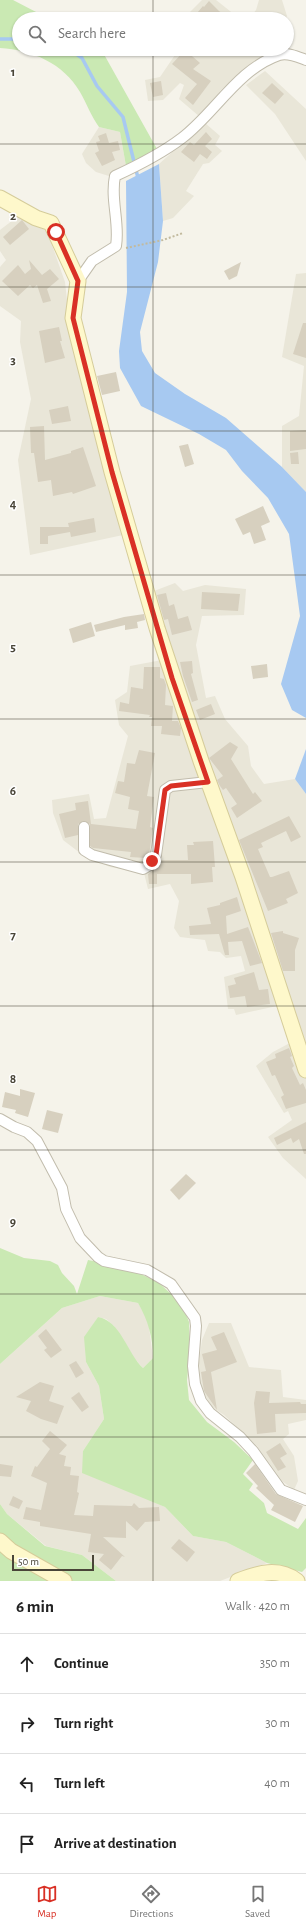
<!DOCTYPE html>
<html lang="en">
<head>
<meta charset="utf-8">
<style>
	:root { --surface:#fff; --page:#f2f2f2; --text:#222; --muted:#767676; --line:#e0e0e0; --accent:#d93025 }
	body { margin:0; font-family:"Alegreya Sans",sans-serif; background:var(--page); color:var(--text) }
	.scale { position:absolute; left:12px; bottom:10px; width:82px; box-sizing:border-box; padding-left:4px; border:2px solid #494538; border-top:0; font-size:11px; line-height:14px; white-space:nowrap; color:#494538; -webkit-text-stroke:3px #fff; paint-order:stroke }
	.stop { position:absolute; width:12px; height:12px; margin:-9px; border:3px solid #d93025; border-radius:50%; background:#fff }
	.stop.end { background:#d93025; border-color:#fff; box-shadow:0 1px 4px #0008 }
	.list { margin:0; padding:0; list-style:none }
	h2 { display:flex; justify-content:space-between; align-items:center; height:52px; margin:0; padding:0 16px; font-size:17px }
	h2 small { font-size:13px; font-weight:400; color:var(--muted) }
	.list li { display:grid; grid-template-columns:26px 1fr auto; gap:12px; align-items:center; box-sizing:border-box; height:60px; padding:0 16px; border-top:1px solid var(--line) }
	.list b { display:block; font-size:15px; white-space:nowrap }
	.list em { font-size:13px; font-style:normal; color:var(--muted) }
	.icon { flex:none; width:22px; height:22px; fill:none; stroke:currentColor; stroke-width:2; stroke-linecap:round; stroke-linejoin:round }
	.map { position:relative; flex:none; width:306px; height:1581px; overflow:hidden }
	.search { position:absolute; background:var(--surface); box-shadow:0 1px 3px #0004; left:12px; right:12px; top:12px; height:44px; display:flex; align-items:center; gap:10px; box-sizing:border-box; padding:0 14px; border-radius:22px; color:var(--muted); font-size:15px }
	.sheet { height:292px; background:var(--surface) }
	nav { display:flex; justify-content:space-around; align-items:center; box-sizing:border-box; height:56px; border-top:1px solid var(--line); background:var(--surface); font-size:11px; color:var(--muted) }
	nav a { display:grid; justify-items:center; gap:2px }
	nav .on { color:var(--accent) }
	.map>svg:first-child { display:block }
</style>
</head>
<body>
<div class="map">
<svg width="306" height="1581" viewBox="0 0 306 1581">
	<rect width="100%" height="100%" fill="#f5f3ea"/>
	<g fill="#e9e6d8">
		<polygon points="202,0 216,0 240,19 186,19 187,15"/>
		<polygon points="259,0 282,0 287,16 285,19 249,19 256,10"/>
		<polygon points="179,49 276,49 276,50 249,66 221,90 200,117 179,99 184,85 180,83 163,100 148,101 145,80 160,77"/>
		<polygon points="265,71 306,109 306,161 275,114 246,85"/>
		<polygon points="205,123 220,136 215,145 222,151 209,163 203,164 186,191 194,196 173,218 163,221 159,164"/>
		<polygon points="99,127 120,132 126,166 109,176 96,172 86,163 82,154"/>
		<polygon points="17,217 47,231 65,282 70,327 80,376 96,441 123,535 30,555 18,460 31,399 20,342 21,321 0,306 0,267 6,260 0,251 0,230"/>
		<polygon points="306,273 306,492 282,467 282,426 299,416 304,366 282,357 296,274"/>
		<polygon points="175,583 183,591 205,585 246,589 244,615 202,616 196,645 206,698 215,696 225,719 248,746 251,766 264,784 295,779 306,794 306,1054 169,649 154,591"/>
		<polygon points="162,660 253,924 277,1006 236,1015 234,1009 228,1009 224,977 245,971 241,956 226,958 220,952 208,951 205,940 180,937 174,928 179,901 170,884 148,889 144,873 110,867 84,856 63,840 53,813 52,800 89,794 94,819 106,818 128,736 119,725 115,700 127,692 130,666"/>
		<polygon points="288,1044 290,1044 306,1078 306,1179 283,1158 268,1137 292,1120 288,1111 284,1113 256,1066 273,1052"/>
		<polygon points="100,1296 138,1303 146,1316 149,1327 153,1358 143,1368 135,1359 114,1326 106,1319 98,1317 85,1337 86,1362 99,1386 104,1419 83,1451 139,1495 165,1507 193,1536 226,1542 267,1563 220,1581 116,1581 82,1555 46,1546 7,1514 0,1504 0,1364 62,1308"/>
		<polygon points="209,1323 231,1323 249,1367 281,1370 283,1397 306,1400 306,1420 288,1424 289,1434 283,1439 294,1456 298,1481 294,1490 282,1481 257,1446 224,1415 212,1407 202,1390 199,1363 202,1340"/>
	</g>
	<g fill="#cae9b3">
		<path d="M0,0H13L38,13L60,19H19V49H101L157,149L126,166L120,132L99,127C91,116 87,104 80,92C63,63 32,50 0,48Z"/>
		<path d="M0,1248L24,1258L50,1261L58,1265L62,1273L74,1286L77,1294L88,1260L129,1268L159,1283L182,1304L189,1322L190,1352L187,1380L189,1400L207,1422L234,1442L253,1460L243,1474L253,1484L249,1490L264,1503L267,1513L298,1529L306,1518V1568L302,1572L267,1563L226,1542L193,1536L165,1507L82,1473L83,1451L104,1419L99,1386L86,1362L84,1337L98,1317C121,1321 127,1353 143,1368L153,1358C153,1338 148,1320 138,1303L100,1296L62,1308L0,1364Z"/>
		<polygon points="0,1504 7,1514 45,1546 82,1555 116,1581 0,1581"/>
	</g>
	<g fill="#a7c9f1">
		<polygon points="159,164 163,221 158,262 140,332 142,351 155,373 185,394 226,418 282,467 306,492 306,718 292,710 281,684 300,616 289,534 268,498 242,471 226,450 199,434 141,406 120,368 119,351 127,292 126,181"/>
		<polygon points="306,749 306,794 295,779"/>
	</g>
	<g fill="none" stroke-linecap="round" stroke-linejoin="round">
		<g stroke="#a7c9f1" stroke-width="3.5">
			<polyline points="0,39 19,39"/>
			<polyline points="69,49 82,58 97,86 123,117 138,178"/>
		</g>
	</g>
	<g fill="#d7d0bf">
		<polygon points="209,1 219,11 229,19 192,19 203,6 204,7"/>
		<polygon points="185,50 200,63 193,69 211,81 193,105 185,98 197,84 172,64"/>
		<polygon points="161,81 163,95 153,97 150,83"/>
		<polygon points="272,83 284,94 275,104 262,93"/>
		<polygon points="206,132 212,139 205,146 212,152 207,159 200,154 194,162 181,152 190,142 194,145"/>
		<polygon points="106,133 109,143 118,141 120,150 112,152 115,160 102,166 95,153 99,151 96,142 100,141 98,136"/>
		<polygon points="22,220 29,229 10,245 3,237"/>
		<polygon points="29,260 42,275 50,269 59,279 47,289 51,301 43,303 37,285 33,288 30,285 18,296 2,281 18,265 25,274 31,269"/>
		<polygon points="241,262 237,276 229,280 224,271"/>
		<polygon points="303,323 306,323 306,358 293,354"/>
		<polygon points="59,327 62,341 60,341 65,358 45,363 39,331"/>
		<polygon points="116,372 120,391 102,395 97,376"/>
		<polygon points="68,406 71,421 52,424 49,410"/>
		<polygon points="44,426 45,460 71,453 71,451 83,447 96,486 73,494 72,492 53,496 51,480 38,482 34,453 31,453 30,427"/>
		<polygon points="306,430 306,449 290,451 290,431"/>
		<polygon points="188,444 194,464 185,467 179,446"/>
		<polygon points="298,452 299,464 291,464 290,453"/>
		<polygon points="263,506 270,522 261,526 266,540 254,544 250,532 243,535 235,519"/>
		<polygon points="94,518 96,532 71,537 70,532 48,536 48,544 40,544 40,527 69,527 68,523"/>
		<polygon points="202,592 240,594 238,611 201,609"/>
		<polygon points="166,593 169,606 174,604 178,619 188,616 192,630 172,635 168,619 164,620 157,595"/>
		<polygon points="144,614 145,620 137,622 138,628 125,630 125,625 96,632 94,625 124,617"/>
		<polygon points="91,622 95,636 73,643 69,629"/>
		<polygon points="192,661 193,673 191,674 198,700 192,702 183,676 180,662"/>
		<polygon points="267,664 268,677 253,679 251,666"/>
		<polygon points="144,667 160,667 160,678 164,679 166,685 165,705 173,706 172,721 178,721 181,728 180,736 161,734 162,726 151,726 152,717 149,717 150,715 119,711 120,702 129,704 131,687 143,689"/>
		<polygon points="211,704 215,714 200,720 196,710"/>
		<polygon points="230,742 238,747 231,759 253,794 255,792 262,801 237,818 231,808 237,804 226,788 223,790 220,786 217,780 223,776 209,758"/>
		<polygon points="139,750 155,753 147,796 154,797 150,827 153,828 149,855 146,858 130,857 131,852 93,848 90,846 90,824 84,821 78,824 78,835 65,838 59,814 76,810 75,803 88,801 91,824 136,829 139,811 128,809 130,797 115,793 118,781 124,782 127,763 135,764"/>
		<polygon points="289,816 301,837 291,842 286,831 261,843 263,847 258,849 270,877 272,877 289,871 298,893 286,899 288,903 268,911 239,840"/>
		<polygon points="213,841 215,867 212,867 213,882 191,884 191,874 157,874 157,884 149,884 148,874 155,869 160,860 188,860 187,845 194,845 193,842"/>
		<polygon points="237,897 241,911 226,916 227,934 248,927 262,963 250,966 242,941 228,942 229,955 225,955 219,934 190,935 189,926 211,924 207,908 220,905 220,903"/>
		<polygon points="283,931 283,933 299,938 295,950 295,971 283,971 271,933"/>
		<polygon points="254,972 259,990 268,989 270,1004 247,1007 245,996 230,998 228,986 236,984 234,978"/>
		<polygon points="289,1048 292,1056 290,1057 294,1066 292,1068 300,1085 303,1083 306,1090 306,1103 286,1109 281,1097 284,1095 275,1075 272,1076 266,1062 276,1058 275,1054"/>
		<polygon points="20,1089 35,1093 28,1117 15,1113 16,1110 2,1107 5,1092 20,1096"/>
		<polygon points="47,1110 63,1114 58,1133 42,1129"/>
		<polygon points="306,1122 306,1154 304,1154 299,1139 293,1143 291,1138 277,1145 274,1138"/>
		<polygon points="186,1174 196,1183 179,1200 170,1190"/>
		<polygon points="46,1329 62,1350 51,1358 44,1350 47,1348 38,1336"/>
		<polygon points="224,1332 237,1362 211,1372 217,1410 204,1391 201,1372 206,1371 202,1354 217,1350 211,1337"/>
		<polygon points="76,1361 84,1373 76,1378 69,1365"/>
		<polygon points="40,1382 54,1386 49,1401 64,1406 57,1424 41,1419 26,1411 31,1401 16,1397"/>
		<polygon points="256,1391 270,1392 269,1403 300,1402 301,1404 306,1404 306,1413 275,1414 276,1432 257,1434 254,1403"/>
		<polygon points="79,1392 89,1407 82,1412 71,1398"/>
		<polygon points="50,1431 67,1445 59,1454 66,1456 64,1466 71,1467 70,1475 79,1476 77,1492 79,1493 74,1515 93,1516 94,1505 132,1506 134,1503 139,1508 159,1507 160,1521 145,1522 137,1531 126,1521 126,1538 103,1537 125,1557 122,1556 111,1570 99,1560 104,1554 88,1552 91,1534 40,1526 40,1522 23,1519 26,1507 41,1510 47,1483 31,1476 35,1466 37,1467 50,1449 42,1441"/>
		<polygon points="280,1443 287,1454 280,1458 286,1467 278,1471 266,1452"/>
		<polygon points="0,1464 13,1466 11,1477 0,1476"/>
		<polygon points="255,1464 276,1494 303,1506 295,1522 271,1510 274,1505 256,1488 258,1486 246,1473"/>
		<polygon points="13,1496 23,1501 19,1509 9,1505"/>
		<polygon points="179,1539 195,1552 187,1562 171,1548"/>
	</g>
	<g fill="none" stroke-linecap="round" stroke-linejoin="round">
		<defs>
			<g id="street">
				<path d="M78,281L92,261L116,246C120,223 110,199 115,176C139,165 161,154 182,138C215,113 238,69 279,55C288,52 298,57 306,60"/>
				<polyline points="84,827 84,850 92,855 143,869 150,865 156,855 165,790 171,786 208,782"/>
				<polyline points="0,1119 14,1127 27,1132 37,1141 62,1188 66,1209 80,1238 98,1257 104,1261 147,1270 171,1284 195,1318 196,1326 193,1366 195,1384 201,1401 210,1413 240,1437 253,1451 281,1490 306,1500"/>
			</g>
			<g id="secondary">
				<polyline points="0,198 36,218 51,223 78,281 73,318 112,472 157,628 201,761 243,877 306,1070"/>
				<polyline points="0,1541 11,1551 64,1581"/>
				<path d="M238,1581C259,1573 278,1567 297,1581"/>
			</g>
		</defs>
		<use href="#street" stroke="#c1bcac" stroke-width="12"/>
		<use href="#secondary" stroke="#d5cc9a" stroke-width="17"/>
		<polyline stroke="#c2ba9e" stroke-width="2" stroke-dasharray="2 2" stroke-linecap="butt" points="126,248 163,240 183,233"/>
		<use href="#street" stroke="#fff" stroke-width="10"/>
		<use href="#secondary" stroke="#fef8cb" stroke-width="15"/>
	</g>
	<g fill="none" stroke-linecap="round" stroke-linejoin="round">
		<polyline stroke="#d93025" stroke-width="5" points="56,232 78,281 73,318 112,472 172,678 208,782 171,786 165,790 156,855 152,861"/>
	</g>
	<path fill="none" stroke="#494538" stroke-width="1" stroke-opacity="0.55" d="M153,0V19M153,49V1581M0,144H306M0,287H306M0,431H306M0,575H306M0,719H306M0,862H306M0,1006H306M0,1150H306M0,1294H306M0,1437H306"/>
	<g font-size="13" text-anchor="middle" font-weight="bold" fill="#494538" stroke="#fff" stroke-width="3" stroke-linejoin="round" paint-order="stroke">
		<text x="13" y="76">1</text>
		<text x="13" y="220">2</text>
		<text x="13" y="364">3</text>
		<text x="13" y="508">4</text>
		<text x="13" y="651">5</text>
		<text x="13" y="795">6</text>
		<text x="13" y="939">7</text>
		<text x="13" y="1083">8</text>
		<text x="13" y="1226">9</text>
	</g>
</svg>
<div class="scale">50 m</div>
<div class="stop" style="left:56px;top:232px"></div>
<div class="stop end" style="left:152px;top:861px"></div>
<div class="search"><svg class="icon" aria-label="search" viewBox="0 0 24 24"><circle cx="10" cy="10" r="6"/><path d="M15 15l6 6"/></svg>Search here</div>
</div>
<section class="sheet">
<h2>6 min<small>Walk · 420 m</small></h2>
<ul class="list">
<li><svg class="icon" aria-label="ahead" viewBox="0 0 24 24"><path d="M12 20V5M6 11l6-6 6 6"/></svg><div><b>Continue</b></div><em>350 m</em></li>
<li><svg class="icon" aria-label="right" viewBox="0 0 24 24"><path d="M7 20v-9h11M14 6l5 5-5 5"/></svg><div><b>Turn right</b></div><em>30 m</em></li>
<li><svg class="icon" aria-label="left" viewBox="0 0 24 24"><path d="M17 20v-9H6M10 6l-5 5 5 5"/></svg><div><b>Turn left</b></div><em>40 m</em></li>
<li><svg class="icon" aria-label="arrive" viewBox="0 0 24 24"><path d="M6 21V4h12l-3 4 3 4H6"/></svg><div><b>Arrive at destination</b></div></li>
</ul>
</section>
<nav>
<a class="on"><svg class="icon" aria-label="map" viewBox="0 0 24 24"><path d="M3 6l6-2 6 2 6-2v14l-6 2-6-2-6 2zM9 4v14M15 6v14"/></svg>Map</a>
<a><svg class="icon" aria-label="directions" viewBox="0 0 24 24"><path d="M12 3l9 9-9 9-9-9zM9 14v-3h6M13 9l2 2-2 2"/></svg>Directions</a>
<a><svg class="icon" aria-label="saved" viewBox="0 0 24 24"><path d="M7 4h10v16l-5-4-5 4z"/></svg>Saved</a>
</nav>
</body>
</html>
